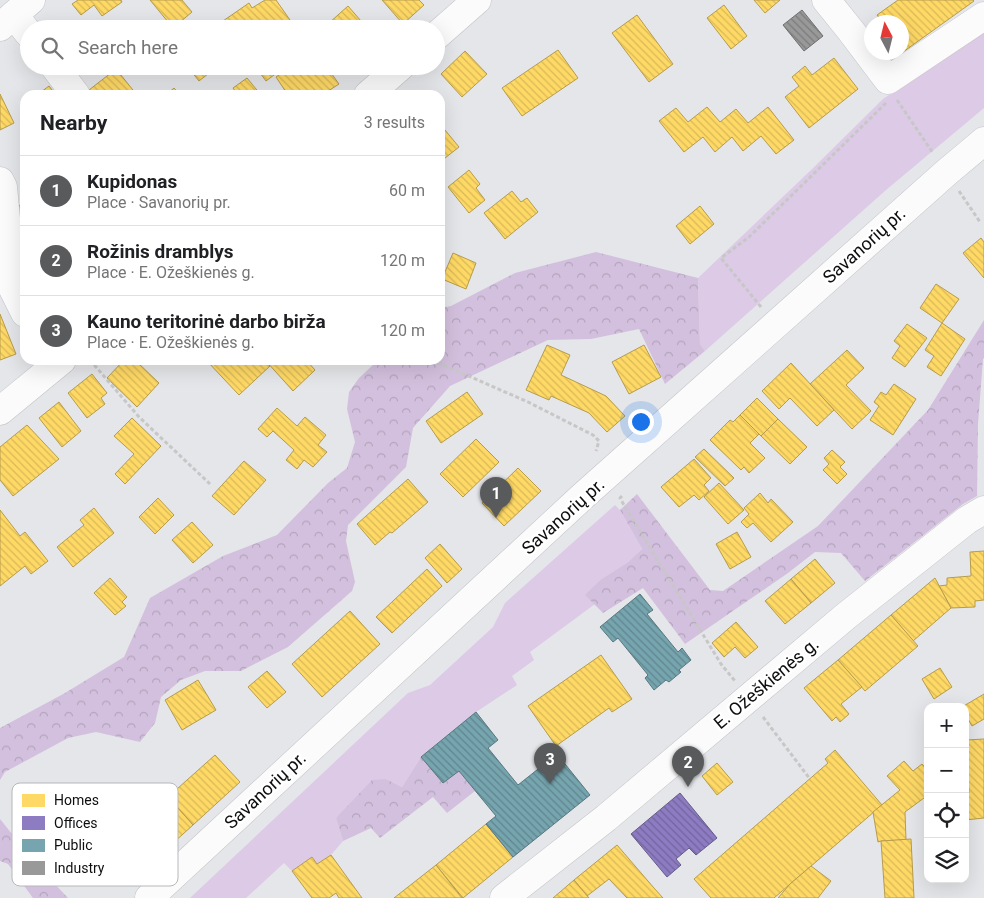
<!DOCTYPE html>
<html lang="en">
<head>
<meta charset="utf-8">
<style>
	:root { --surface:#fff; --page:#f6f6f6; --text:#202124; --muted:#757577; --line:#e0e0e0; --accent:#595a5c }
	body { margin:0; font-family:Roboto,sans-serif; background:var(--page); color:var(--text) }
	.controls { position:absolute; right:15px; bottom:15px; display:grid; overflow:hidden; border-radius:10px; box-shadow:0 5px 20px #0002 }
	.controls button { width:45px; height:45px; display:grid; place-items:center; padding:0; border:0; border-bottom:1px solid var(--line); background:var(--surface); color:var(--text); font:25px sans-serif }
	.compass { position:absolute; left:864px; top:15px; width:45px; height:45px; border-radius:50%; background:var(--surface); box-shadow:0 5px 20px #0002; rotate:353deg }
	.you { position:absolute; left:640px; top:421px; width:18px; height:18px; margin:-12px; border:4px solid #fff; border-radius:50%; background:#1a73e8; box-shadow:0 0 0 8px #1a73e833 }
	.badge { display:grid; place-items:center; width:32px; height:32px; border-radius:50%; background:var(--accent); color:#fff; font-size:16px; font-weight:700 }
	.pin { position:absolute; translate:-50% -41px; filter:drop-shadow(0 1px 2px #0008) }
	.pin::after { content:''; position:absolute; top:26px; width:18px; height:15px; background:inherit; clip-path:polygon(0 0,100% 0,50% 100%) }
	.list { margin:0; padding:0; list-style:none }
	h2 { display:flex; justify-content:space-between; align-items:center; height:65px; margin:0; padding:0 20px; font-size:21px }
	h2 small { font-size:16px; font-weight:400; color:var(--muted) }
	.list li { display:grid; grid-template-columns:32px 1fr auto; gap:15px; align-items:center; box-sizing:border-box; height:70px; padding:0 20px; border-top:1px solid var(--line) }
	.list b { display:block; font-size:19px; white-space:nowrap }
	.list p { margin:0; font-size:16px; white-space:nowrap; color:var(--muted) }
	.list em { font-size:16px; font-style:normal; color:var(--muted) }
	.icon { flex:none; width:28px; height:28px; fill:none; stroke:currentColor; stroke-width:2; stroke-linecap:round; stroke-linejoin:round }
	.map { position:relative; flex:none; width:984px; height:898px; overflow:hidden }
	.search { position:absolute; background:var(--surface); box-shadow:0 5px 20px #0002; left:20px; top:20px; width:425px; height:55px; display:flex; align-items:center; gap:12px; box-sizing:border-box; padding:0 18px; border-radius:28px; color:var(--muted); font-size:19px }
	.panel { position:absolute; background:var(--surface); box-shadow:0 5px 20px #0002; left:20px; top:90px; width:425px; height:275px; border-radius:15px }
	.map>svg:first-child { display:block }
</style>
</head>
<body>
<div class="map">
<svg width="984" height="898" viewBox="0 0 984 898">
	<defs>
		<pattern id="forest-crowns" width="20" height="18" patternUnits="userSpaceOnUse" patternTransform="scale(1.25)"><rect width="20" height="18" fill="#d3c0de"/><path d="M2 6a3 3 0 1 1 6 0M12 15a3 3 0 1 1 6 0" fill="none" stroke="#b4a4bd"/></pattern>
		<pattern id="homes-back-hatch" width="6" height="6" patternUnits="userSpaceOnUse" patternTransform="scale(1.25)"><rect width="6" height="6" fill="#ffd966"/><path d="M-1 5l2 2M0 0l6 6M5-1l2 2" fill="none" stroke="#d9b957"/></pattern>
		<pattern id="offices-back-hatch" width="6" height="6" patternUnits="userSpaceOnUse" patternTransform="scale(1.25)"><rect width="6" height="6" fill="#8e7cc3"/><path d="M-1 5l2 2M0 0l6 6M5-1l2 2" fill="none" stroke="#72649d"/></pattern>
		<pattern id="public-back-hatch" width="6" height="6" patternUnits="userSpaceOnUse" patternTransform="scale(1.25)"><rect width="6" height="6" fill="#76a5af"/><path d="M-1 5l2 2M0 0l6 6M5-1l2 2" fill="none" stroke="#5f858d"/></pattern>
		<pattern id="industry-back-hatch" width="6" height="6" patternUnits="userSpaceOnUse" patternTransform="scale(1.25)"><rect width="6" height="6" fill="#999"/><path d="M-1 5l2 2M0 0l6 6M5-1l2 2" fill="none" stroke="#7b7b7b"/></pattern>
	</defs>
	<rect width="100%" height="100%" fill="#e5e6e9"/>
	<g fill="#dccae6">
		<polygon points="984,32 984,108 886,190 705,351 700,344 698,278 811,170 883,99"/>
		<polygon points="615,505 620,510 642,549 628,562 600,580 586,595 595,604 530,652 534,660 512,676 517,685 476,712 421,757 402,787 386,779 336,818 343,841 331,855 317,864 312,857 292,871 284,863 246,898 190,898 408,693 430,685 493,627 505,603"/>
	</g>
	<g fill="url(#forest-crowns)">
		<polygon points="596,252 698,278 700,344 705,351 665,384 639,329 591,339 548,340 450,386 413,428 406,467 348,525 346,541 355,582 352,591 288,647 241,671 205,671 181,680 161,697 155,723 140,742 96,732 68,738 5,772 0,780 0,728 65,693 124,657 150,598 223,556 277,535 328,483 347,468 355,442 347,409 349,392 359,378 374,364 375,360 440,360 440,308 451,306 515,273"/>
		<polygon points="984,320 984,358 983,359 978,424 977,496 963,504 865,581 841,553 815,552 788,573 685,644 643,588 603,613 585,595 600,580 628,562 642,549 620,510 637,494 710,590 723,591 818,526 928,410"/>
		<polygon points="421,757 443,783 459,771 475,791 447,813 433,797 380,838 371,828 343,841 336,818 372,780 386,779 402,787"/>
		<polygon points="0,819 37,865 68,898 33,898 8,864 0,861"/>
	</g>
	<g fill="url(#homes-back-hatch)" stroke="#b69c4c">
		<polygon points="78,0 121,0 122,2 102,16 94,5 81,15 72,4"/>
		<polygon points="150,0 182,0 192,12 173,28"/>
		<polygon points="265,0 276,0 290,20 277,29 228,29 223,21 249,3 252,8"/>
		<polygon points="382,0 419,0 424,5 403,24"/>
		<polygon points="754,0 780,0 765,13"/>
		<polygon points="898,0 973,0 974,1 903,52 902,50 902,22 882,22 877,15"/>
		<polygon points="724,5 747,36 731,49 707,18"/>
		<polygon points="348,6 368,29 334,29 329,23"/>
		<polygon points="637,15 673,64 649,82 612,33"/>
		<polygon points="83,20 90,29 73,29"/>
		<polygon points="558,50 578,78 522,116 502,88"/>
		<polygon points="465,51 487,74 462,97 441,74"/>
		<polygon points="834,58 858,89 809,128 785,97 799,86 792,77 805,66 812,75"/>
		<polygon points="187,66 218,66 199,81"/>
		<polygon points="255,66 273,66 278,72 266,81"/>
		<polygon points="292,66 322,66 323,68 326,66 339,84 322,95 304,95 303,94 301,95 288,95 276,77"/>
		<polygon points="116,69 137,95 93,95 89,90"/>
		<polygon points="247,78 261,95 238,95 233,88"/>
		<polygon points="49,86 56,95 37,95"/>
		<polygon points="174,88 180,95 166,95"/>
		<polygon points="0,94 14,123 0,130"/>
		<polygon points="707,107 720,122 736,109 748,123 768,107 794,140 776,154 761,136 743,151 732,137 715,152 703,137 684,152 659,121 676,108 688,122"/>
		<polygon points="440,124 459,147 440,162"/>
		<polygon points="469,170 480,184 476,188 485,200 469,213 448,187"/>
		<polygon points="512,191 521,202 527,198 538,212 505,239 484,213"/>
		<polygon points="25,205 25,218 23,218 24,225 14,226 12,206"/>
		<polygon points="700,206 714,224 690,244 676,226"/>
		<polygon points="981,238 984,242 984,278 963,253"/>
		<polygon points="453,253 476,263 466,289 442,279"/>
		<polygon points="936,284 959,299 942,323 920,308"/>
		<polygon points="0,314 16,354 0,360"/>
		<polygon points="942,323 965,339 941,376 927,367 934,356 925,350"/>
		<polygon points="907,324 927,338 905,367 892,358 900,346 894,341"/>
		<polygon points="547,345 570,355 561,375 606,396 625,416 607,432 589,413 551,396 549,400 526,390"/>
		<polygon points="644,345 661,377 629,394 612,362"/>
		<polygon points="847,350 864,368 846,385 871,411 852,429 810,384"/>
		<polygon points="124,360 135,360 159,383 137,407 107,378"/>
		<polygon points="206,360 264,360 270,366 239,395"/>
		<polygon points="267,360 306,360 315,370 293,391 266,361"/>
		<polygon points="791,363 834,410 817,426 790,398 779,409 762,391"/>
		<polygon points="92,374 107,393 101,398 105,404 87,418 68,393"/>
		<polygon points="894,384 916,399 893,435 870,420 879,406 874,402 881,392 886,395"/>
		<polygon points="467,392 483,414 441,443 426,421"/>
		<polygon points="757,398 778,419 761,436 740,415"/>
		<polygon points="59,402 81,431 62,447 39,418"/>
		<polygon points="277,408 297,426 305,417 326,435 318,445 327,452 313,467 304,460 297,469 286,460 294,450 273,431 267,437 258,429"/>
		<polygon points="740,415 759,434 750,443 765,458 749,473 744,467 741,470 710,440 730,420 733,422"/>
		<polygon points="132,418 161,446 125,484 115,474 134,454 114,436"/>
		<polygon points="778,419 807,447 790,464 761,436"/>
		<polygon points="27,425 59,459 13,496 0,480 0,447"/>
		<polygon points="476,439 499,462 463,497 440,474"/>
		<polygon points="704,449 734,478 725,486 695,457"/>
		<polygon points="832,450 845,462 840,467 847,474 837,484 823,470 829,464 824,458"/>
		<polygon points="694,459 711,478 704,485 709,491 699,500 694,495 679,507 661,487"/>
		<polygon points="244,461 266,480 234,515 212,496"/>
		<polygon points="518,468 541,491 504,526 482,503"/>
		<polygon points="408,479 428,502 392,533 390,532 375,545 357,524"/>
		<polygon points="719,483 744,510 728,524 704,497"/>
		<polygon points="760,493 768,503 771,499 793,522 771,542 753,523 747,528 741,522 749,514 744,508"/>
		<polygon points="158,498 174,515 155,534 139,517"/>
		<polygon points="94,508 114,533 73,567 57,547 84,525 80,520"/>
		<polygon points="0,510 20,536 25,532 48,561 31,574 25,566 0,586"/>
		<polygon points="192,522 213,545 193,563 172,540"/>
		<polygon points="737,532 751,557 730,569 716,544"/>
		<polygon points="440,544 462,569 447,583 425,558"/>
		<polygon points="984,551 984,600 975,601 975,607 951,608 939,586 947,585 947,578 971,576 970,552"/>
		<polygon points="815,559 835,583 811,603 791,579"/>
		<polygon points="427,569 442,586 392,633 376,617"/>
		<polygon points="110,578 127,597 122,602 126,606 115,615 94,593"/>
		<polygon points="935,578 951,608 913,641 891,615"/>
		<polygon points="791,579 811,603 785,624 765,601"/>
		<polygon points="350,611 380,644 322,697 292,664"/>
		<polygon points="891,615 918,646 865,691 838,660"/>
		<polygon points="736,622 758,647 745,658 735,647 724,657 712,643"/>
		<polygon points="601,655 632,699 612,712 609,708 556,746 528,706"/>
		<polygon points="838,660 862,687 841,704 849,714 840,722 836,717 832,721 804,688"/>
		<polygon points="940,668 952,687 934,699 922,679"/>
		<polygon points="267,671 286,692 267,708 248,687"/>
		<polygon points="198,680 216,710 182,730 165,700"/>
		<polygon points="984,694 984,719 972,726 965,714 965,707 962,707"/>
		<polygon points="984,739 984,818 965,820 965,793 969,793 966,740"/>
		<polygon points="835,750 882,805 774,898 711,898 694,879 828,763 825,759"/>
		<polygon points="215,755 240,782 193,825 168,797"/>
		<polygon points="904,761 913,771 922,764 928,771 928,795 905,812 906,840 881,841 878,842 873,812 900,790 887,776"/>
		<polygon points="717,763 733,782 717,795 702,776"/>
		<polygon points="164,792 193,825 172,844 142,811"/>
		<polygon points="486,824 513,857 463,898 436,865"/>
		<polygon points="911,839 914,898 885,898 881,841"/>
		<polygon points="617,845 654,888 663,898 627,898 609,879 587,896 574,880"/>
		<polygon points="331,855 362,898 339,898 336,893 329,898 312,898 292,871 312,857 317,864"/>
		<polygon points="436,865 462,898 394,898"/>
		<polygon points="811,866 831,881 818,898 778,898 790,884"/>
		<polygon points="574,880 589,898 553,898"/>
	</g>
	<polygon fill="url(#offices-back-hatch)" stroke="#675b8d" points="680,793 717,838 696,855 689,848 676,859 681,865 667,877 631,834"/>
	<g fill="url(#public-back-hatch)" stroke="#56787f">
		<polygon points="640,594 653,610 647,614 678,652 682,648 691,660 679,670 681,672 669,682 666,680 654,690 645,678 648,675 618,638 613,642 600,627"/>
		<polygon points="476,712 498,740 488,748 518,785 557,754 590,795 513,857 486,824 496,816 459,771 443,783 421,757"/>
	</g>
	<polygon fill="url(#industry-back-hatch)" stroke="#6f6f70" points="802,10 823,36 804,51 783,25"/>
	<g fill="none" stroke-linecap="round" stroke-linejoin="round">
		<defs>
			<g id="minor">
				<polyline points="826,0 851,31 888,80 984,16"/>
				<polyline points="14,15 29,34"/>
				<polyline points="0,27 31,0"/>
				<polyline points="436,36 477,0"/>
				<polyline points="54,66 76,95"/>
				<polyline points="368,95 401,66"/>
				<polyline points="0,181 3,187 11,271 10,283 25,313"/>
				<polyline points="0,411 62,360"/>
				<polyline points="504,898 606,818 846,616 967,520 984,510"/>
			</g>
			<polyline id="major" points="149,898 583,496 947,172 984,141"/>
		</defs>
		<use href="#minor" stroke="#c3c4c7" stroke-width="29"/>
		<use href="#major" stroke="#c3c4c7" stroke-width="29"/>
		<g stroke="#c7c7c7" stroke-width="3" stroke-dasharray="4 2.5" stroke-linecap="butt">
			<polyline points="897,100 933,153"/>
			<polyline points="959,191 980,222"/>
			<polyline points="761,307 721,258 749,237 886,103"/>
			<polyline points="90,360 139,417 210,484"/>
			<polyline points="432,360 528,402 593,435 599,441 596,451"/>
			<polyline points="622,496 620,498 624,505 721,664 735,681"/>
			<polyline points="763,717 810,779"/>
		</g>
		<use href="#minor" stroke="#fbfbfc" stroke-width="28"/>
		<use href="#major" stroke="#fbfbfc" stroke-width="28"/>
	</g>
	<g text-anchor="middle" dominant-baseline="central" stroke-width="5" stroke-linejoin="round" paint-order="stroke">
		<g font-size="18" fill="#0d0e10" stroke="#fff">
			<text transform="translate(864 245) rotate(-42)">Savanorių pr.</text>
			<text transform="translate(563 516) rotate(-42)">Savanorių pr.</text>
			<text transform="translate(766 683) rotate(-40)">E. Ožeškienės g.</text>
			<text transform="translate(265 790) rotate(-43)">Savanorių pr.</text>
		</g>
	</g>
	<rect x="12" y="783" width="166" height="103" rx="8" fill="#fff" stroke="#b6b7b7" stroke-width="1"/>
	<rect x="22" y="794" width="23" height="13" fill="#ffd966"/>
	<rect x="22" y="816" width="23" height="14" fill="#8e7cc3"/>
	<rect x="22" y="839" width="23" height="13" fill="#76a5af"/>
	<rect x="22" y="861" width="23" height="14" fill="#999"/>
	<g font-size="14" fill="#0d0e10">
		<text x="54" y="805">Homes</text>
		<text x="54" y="828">Offices</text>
		<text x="54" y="850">Public</text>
		<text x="54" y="873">Industry</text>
	</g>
</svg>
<div class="controls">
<button>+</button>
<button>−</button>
<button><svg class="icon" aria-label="locate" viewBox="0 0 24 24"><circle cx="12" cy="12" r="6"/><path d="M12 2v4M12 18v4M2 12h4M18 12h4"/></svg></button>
<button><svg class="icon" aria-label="layers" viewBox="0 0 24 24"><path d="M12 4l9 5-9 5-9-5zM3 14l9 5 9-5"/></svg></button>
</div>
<svg class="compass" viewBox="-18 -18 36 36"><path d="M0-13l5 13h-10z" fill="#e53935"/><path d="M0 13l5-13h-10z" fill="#757577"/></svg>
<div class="you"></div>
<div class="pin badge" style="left:496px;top:518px">1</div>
<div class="pin badge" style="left:688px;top:787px">2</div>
<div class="pin badge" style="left:550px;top:784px">3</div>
<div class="search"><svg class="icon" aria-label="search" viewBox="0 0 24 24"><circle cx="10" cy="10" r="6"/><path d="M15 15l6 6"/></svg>Search here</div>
<section class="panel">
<h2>Nearby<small>3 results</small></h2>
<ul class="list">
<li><span class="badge">1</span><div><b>Kupidonas</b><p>Place · Savanorių pr.</p></div><em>60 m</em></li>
<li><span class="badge">2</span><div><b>Rožinis dramblys</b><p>Place · E. Ožeškienės g.</p></div><em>120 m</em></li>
<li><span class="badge">3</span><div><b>Kauno teritorinė darbo birža</b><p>Place · E. Ožeškienės g.</p></div><em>120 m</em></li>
</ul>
</section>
</div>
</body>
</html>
